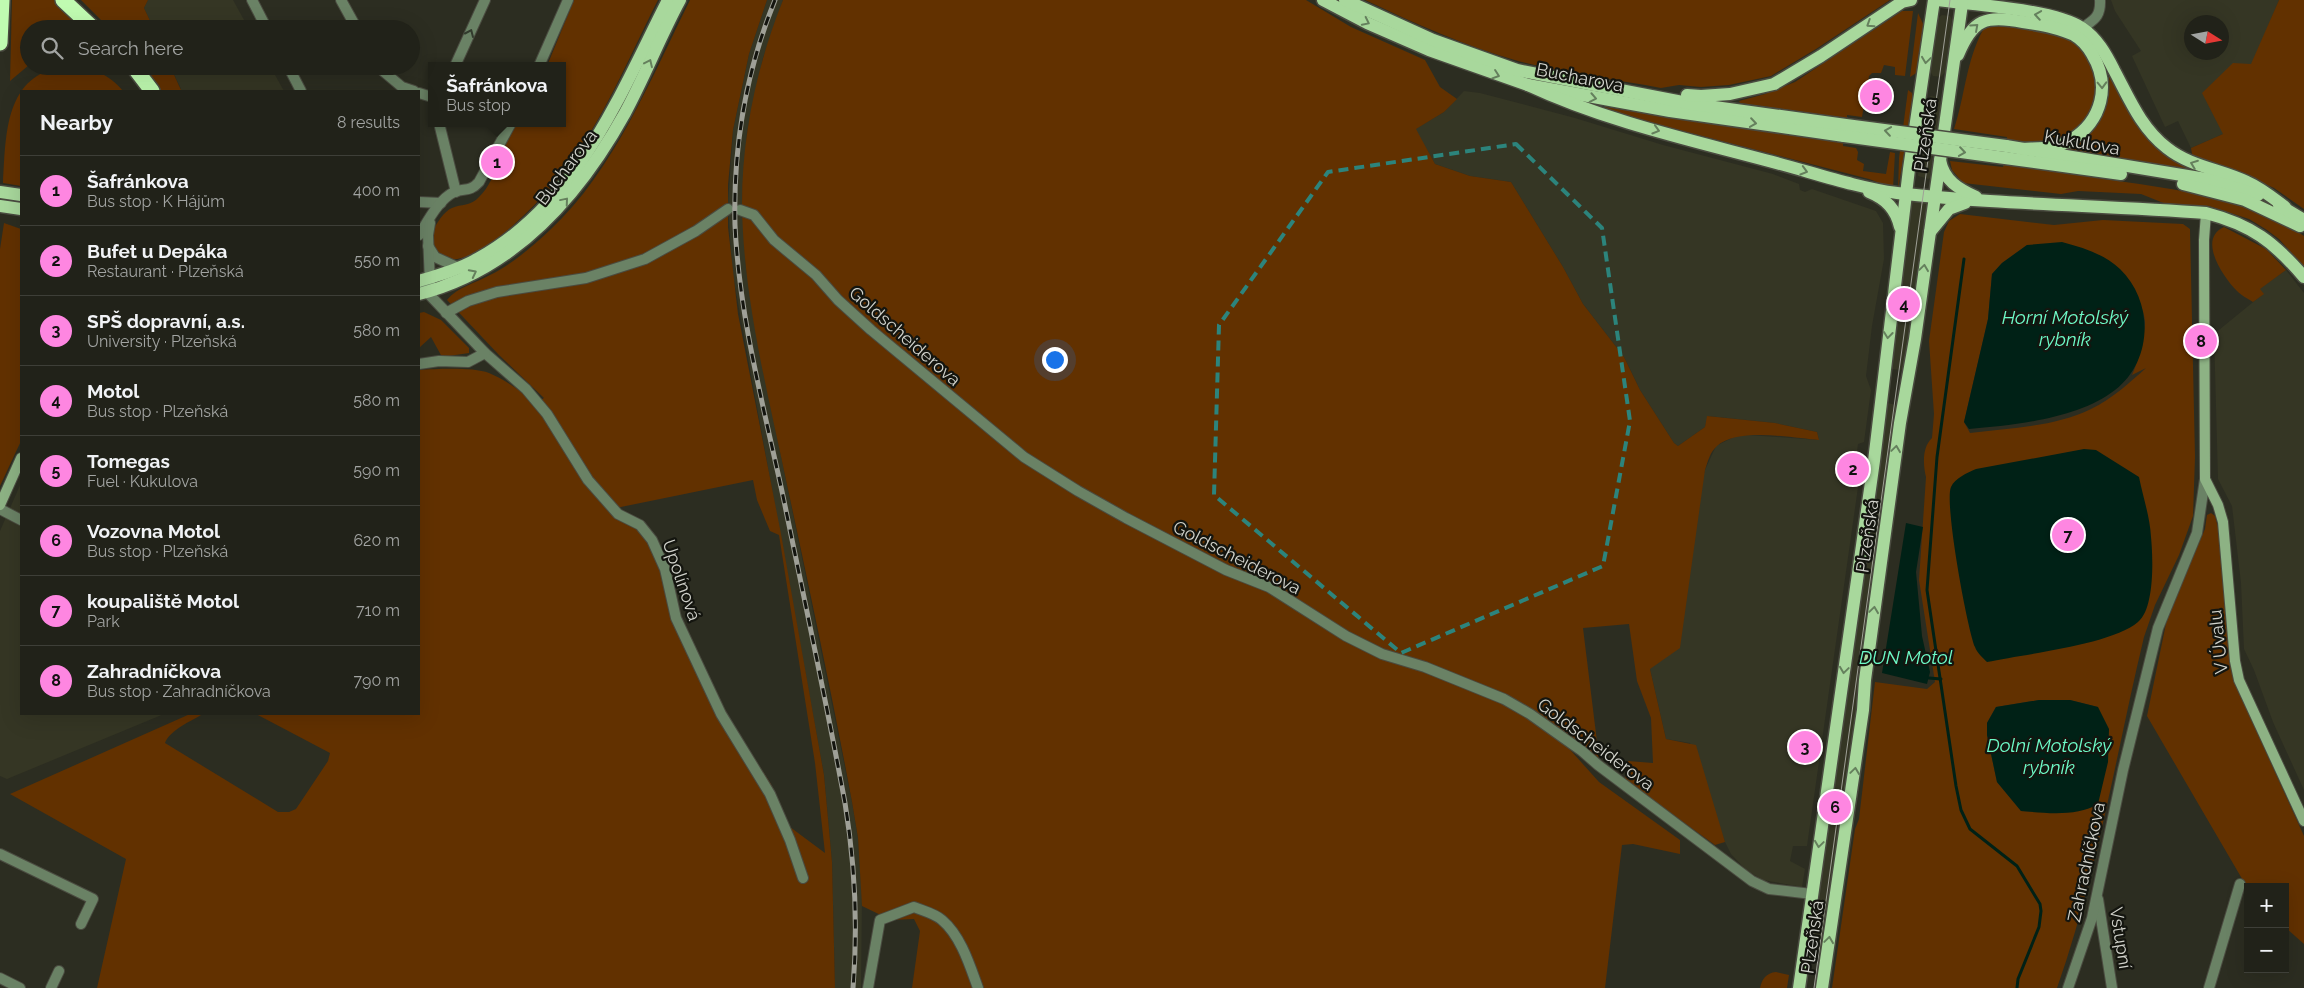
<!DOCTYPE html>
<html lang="en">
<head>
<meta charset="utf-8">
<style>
	:root { --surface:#212219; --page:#2d2f26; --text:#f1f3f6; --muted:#a2a4a2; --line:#3e3f38; --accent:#fe86e1 }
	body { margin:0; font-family:Raleway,sans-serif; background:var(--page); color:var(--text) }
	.controls { position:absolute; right:15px; bottom:15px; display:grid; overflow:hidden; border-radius:0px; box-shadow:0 5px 20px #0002 }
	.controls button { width:45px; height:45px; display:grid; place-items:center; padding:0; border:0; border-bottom:1px solid var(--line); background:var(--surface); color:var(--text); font:25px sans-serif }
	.compass { position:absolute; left:2184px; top:15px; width:45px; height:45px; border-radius:50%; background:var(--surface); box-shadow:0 5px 20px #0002; rotate:101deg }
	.you { position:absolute; left:1054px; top:359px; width:18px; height:18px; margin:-12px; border:4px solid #fff; border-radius:50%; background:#1a73e8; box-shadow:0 0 0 8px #1a73e833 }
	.badge { display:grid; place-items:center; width:32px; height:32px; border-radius:50%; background:var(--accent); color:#111; font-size:16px; font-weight:700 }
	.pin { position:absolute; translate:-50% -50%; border:2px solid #fff; box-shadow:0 1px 5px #0006 }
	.popup { position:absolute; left:428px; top:62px; width:138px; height:65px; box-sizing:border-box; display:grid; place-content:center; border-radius:0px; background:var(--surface); filter:drop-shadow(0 1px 4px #0005); font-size:16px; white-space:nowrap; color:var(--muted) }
	.popup b { font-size:19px; color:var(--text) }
	.popup::after { content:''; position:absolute; left:50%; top:100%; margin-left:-10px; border:10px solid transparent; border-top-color:var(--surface) }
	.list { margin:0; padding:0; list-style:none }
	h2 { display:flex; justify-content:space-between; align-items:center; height:65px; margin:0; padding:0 20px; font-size:21px }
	h2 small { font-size:16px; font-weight:400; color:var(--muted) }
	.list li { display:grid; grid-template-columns:32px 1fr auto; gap:15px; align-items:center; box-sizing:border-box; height:70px; padding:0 20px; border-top:1px solid var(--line) }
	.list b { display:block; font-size:19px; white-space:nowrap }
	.list p { margin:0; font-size:16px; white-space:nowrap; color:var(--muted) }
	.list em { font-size:16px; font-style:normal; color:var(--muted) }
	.icon { flex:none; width:28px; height:28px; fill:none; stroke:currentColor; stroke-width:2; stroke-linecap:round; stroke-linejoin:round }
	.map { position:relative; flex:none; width:2304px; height:988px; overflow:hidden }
	.search { position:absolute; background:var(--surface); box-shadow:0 5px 20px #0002; left:20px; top:20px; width:400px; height:55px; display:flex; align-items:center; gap:12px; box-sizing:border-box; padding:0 18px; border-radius:28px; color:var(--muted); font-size:19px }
	.panel { position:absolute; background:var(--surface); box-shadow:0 5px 20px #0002; left:20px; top:90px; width:400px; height:625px; border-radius:0px }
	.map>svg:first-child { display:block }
</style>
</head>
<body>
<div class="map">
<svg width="2304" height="988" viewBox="0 0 2304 988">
	<rect width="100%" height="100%" fill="#2c2d21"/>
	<g fill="#353624" fill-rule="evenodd">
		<polygon points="148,0 233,0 249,29 154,29 144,8"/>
		<polygon points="767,0 783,0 763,58 747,132 742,203 746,268 766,382 852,802 858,838 862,898 861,988 835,988 832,862 824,775 732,270 728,203 733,130 749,54"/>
		<path d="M2111,0H2279L2223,134L2191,148L2178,121L2165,127L2132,56L2141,51L2115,11ZM2192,22H2222V52H2192Z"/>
		<polygon points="1942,15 1950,16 1952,20 1945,72 1941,77 1933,76 1930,71 1938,18"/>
		<polygon points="170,66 270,66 284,91 180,91 181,89"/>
		<polygon points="1464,91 1480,93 1575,118 1663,145 1773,174 1799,184 1800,190 1805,192 1812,189 1876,211 1883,223 1884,259 1872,326 1866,376 1871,390 1864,442 1858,444 1856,458 1862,459 1807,846 1793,846 1790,861 1805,869 1802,887 1763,880 1746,870 1731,854 1725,842 1690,743 1666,739 1650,669 1705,470 1716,446 1736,436 1748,435 1819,440 1817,432 1775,423 1708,416 1705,427 1678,446 1674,443 1640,390 1624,357 1583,304 1563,267 1511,182 1470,176 1435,164 1415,129 1444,112"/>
		<polygon points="1931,96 1938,97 1941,102 1930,178 1929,179 1918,176 1927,99"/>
		<polygon points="1912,200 1928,203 1913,311 1904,368 1901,370 1891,369"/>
		<polygon points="2286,270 2304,293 2304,790 2273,722 2254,670 2244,649 2241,583 2232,506 2218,479 2214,334 2263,294 2259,289"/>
		<polygon points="1888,403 1896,405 1897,407 1857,714 1819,957 1809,954 1886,405"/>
		<polygon points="21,483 21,714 164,714 7,779 0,776 0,531"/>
	</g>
	<g fill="#623100" fill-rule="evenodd">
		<polygon points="12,0 54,0 84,29 29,29 29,65 10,81"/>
		<polygon points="81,0 148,0 144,8 154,29 110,29"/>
		<path d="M574,0H658C628,59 603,122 561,175C545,196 464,285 437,252C432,246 430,238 433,231C436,224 444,211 452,208C461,204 471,206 479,197C489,188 494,173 500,162L498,159L517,123H562V66H547Z"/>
		<path d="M690,0H767L749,54L733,130L728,185V227L738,314L781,534L824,775L832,862L835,988H97L126,859L10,794L190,714H203C191,721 170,730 165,743L278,812H289L296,809L328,761L330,753L256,714H419V370C437,369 473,367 489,373C506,380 522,392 536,403L544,398L499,355L447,300C457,287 476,283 490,275C512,264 532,247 550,230C614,171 652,76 690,0ZM753,480L757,500L770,531L779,535L815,763L825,853L790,827L771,784L724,711L683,624L655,538L616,508Z"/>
		<path d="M783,0H1306L1351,27L1425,60L1440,87L1457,99L1444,112L1416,129L1435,164L1470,176L1511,182L1563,267L1583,304L1624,357L1640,390L1674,443L1678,446L1705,427L1707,416L1775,423L1817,432L1819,440C1793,438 1738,427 1717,446C1710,452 1708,461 1705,470L1680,648L1650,669L1666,739L1696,745L1725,842L1715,845L1625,780L1628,761L1653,763L1651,718L1637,681L1629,624L1583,628L1599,758L1531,711L1511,707L1564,743L1599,782L1680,840V854L1633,844L1622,845L1605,988H912L920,931L914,919L891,920L862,906L858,838L852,802C832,694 809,587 786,480C767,389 743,297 742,204C742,135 757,65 783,0Z"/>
		<path d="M1365,0H1890L1816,49L1771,76L1729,85L1701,87L1679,85L1661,88C1613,79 1564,73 1518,61C1465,46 1414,23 1365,0Z"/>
		<polygon points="2279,0 2304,0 2304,209 2274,188 2249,177 2193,159 2191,148 2223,134 2202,93 2233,63 2251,64"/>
		<polygon points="1902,11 1913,11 1905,76 1895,75 1895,67 1884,65 1881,73 1872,73 1869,76 1862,117 1847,115 1847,118 1740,103 1739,101 1765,94 1795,82"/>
		<polygon points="1918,13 1924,26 1918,72 1910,77"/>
		<path d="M1993,23C2015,25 2052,28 2071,40C2109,65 2101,118 2064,138C2048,147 2025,141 2007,140V137L1954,129C1965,96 1966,61 1983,30L1980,27Z"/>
		<path d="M66,66C89,66 108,73 123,91H21V186L3,183C6,135 4,74 66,66Z"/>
		<polygon points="144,66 170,66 181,90 160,91"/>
		<path d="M2109,74C2118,83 2124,100 2130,111C2145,140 2166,157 2195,172L2061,153C2095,133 2112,116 2109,74Z"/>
		<polygon points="1908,90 1912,93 1913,99 1898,190 1899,158"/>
		<polygon points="1605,107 1843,142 1843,146 1856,148 1858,152 1857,160 1864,164 1863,171 1886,174 1890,152 1895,153 1893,188 1869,179 1636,119 1605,109"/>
		<path d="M1950,161L2003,167L2004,164C2042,170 2080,175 2118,181C2181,190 2250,199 2304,236V267L2279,239L2267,230L2249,219L2209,206L2166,204L2141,194L2078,191L2061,194L1963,183L1952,170Z"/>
		<path d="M1960,214L2054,225L2103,220L2183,224L2190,229L2195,457L2193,516L2179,555L2155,605L2144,637C2116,754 2097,875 2057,988H1832L1855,829L1859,819L1875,682L1927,689L1935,682L1919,580L1926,477C1923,465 1922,447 1932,438L1934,414L1929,341L1944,232L1949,221ZM2027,245L2132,285C2137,297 2144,309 2145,322C2145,335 2138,363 2132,375L2146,368C2129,383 2112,399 2091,409C2054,427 2010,428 1970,433L1964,422L1988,319L1992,274L2002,263ZM2039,700H2070L2098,707L2057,813L2021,811L1997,782L1987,735V723L1996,707Z"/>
		<polygon points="4,223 21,229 21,441 0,486 0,249"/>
		<path d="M2224,227L2266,249L2286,270L2260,289L2264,294L2253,302C2248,299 2241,295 2237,291C2223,277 2197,239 2224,227Z"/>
		<polygon points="424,312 441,320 469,348 469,353 442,357 431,337 419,348 419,313"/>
		<polygon points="2211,513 2215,516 2220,535 2228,644 2236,686 2304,836 2304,944 2285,927 2285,887 2248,887 2248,889 2147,716 2168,614 2205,529 2207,515"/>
		<path d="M1776,972L1789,975L1787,988H1760C1762,979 1766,973 1776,972Z"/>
	</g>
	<g fill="#002116">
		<path d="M2062,242C2084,248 2104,254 2120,269C2155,303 2152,362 2115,390C2078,419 2014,425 1969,429L1964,422L1988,319L1992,274L2002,263L2027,245Z"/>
		<path d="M2084,449L2096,450L2139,477C2143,497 2150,517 2151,537C2153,557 2155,608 2138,622C2111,645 2024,654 1987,662C1983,658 1977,653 1975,647C1967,628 1944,502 1951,487C1955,478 1967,473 1976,469Z"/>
		<polygon points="1906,523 1923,527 1916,572 1922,636 1930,672 1927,684 1882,673"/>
		<path d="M2039,700H2070L2098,707L2109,729L2108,762L2098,804C2077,817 2045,813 2021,811L1997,782L1987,735V723L1996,707Z"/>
	</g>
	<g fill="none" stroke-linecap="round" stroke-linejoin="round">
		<g stroke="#002116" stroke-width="3">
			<polyline points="1964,259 1937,457 1927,590 1956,786 1961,810 1970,829 2017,866 2040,904 2041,911 2039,927 2018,979 2017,988"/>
			<polyline points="1929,678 1941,679"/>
		</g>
		<defs>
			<g id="street">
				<polyline points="252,0 267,29"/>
				<polyline points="341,0 357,29"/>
				<path d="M2077,33C2090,20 2101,21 2100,0"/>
				<polyline points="288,66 301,91"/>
				<polyline points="377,66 402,87 414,91"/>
				<polyline points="455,66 485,0"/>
				<polyline points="539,66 568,0"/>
				<polyline points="419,93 432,97"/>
				<polyline points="439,123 456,192"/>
				<polyline points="419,202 441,203"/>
				<polyline points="740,210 754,215 774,240 816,275 838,300 871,330 1024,457 1078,491 1126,518 1226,570 1269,587 1346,636 1382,654 1425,667 1504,699 1530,714 1582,751 1598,765 1752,881 1769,889 1812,894"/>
				<path d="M419,235C428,221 438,200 454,192C465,188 470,192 479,182L511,123"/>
				<polyline points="428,246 435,257 459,268"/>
				<polyline points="430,283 428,235 430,223"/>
				<polyline points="423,288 485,353 526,389 547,414 588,480 618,514 640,525 652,540 665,569 676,618 721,714 770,794 790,840 803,878"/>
				<polyline points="446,313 468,301 497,292 586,278 645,259 696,231 728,209"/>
				<polyline points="419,364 439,361 468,362 485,353"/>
				<polyline points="0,509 21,520"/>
				<polyline points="0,854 93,899 81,924"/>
				<polyline points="2098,899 2112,988"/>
				<polyline points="0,978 20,988"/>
				<polyline points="51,988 59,971"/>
				<path d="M868,988L880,920L914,907C923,911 934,913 942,920C961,936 970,966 978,988"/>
				<polyline points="2068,988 2092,918 2123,770 2158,628 2197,533 2205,479"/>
				<polyline points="2209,988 2240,884"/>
			</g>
			<g id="secondary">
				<polyline points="2206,213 2204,240 2205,479 2218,505 2223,522 2235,661 2239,680 2304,821"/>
				<polyline points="0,505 21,458"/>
			</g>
			<g id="primary">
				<polyline points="1323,0 1367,23 1429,50 1528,85 1670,111 1844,136"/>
				<polyline points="1345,0 1433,40 1517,70 1693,104 1846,125"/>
				<path d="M1937,0C1973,5 2053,9 2082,28C2097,38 2106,54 2114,70C2129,98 2141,128 2167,148C2191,167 2220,169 2247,182C2261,188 2273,198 2285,207"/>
				<path d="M1958,55C1973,19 1985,15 2023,22C2040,25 2058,27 2074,35C2081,39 2088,47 2092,54C2111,85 2102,121 2071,140C2057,149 2040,148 2023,149"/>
				<path d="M1528,85C1603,120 1686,139 1765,160C1809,171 1853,187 1897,193C2000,205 2103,205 2206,213C2252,225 2274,242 2304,277"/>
				<polyline points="1687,95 1701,96 1730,94 1774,84 1821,56 1902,2 1911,0"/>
				<polyline points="2006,146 2206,179 2258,195"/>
				<polyline points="2005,158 2121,174"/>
				<path d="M1940,160C1944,181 1959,189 1976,197"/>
				<polyline points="2183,184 2245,200 2300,226"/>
				<polyline points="0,192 21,195"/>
				<path d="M1869,192C1886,199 1896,209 1900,227"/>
				<polyline points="2279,205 2304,220"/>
				<polyline points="0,206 21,209"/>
				<polyline points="1930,232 1949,209 1965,203"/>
				<path d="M419,281C439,275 460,269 479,258C578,203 619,96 668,0"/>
				<path d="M419,294C514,270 579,196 625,113C645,76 660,37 680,0"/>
				<polyline points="1799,988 1874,461 1909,169 1934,0"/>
				<polyline points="1822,988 1863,710 1865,680 1900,423 1915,339 1962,4"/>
			</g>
			<g id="highway">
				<polyline points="63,0 94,29"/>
				<polyline points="0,43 2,0"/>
				<polyline points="133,66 152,91"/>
			</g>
		</defs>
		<use href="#street" stroke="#4a4b40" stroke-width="12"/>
		<use href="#secondary" stroke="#4a4b40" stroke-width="12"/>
		<use href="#primary" stroke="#4a4b40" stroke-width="15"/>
		<use href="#highway" stroke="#4a4b40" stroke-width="18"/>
		<use href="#street" stroke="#6a8265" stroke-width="10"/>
		<use href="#secondary" stroke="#8db284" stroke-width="10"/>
		<use href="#primary" stroke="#a8d89c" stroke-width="12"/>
		<use href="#highway" stroke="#c0fbb1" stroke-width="15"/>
		<polyline stroke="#9fa097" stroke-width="1" points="1814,988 1950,0"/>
		<defs>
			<path id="rail" d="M775,0C746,71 733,149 735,225C739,316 764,408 783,496C804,598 826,700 845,803C855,864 858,926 853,988"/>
		</defs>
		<use href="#rail" stroke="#9fa097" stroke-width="5"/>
		<use href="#rail" stroke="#14150f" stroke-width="3" stroke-dasharray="9" stroke-linecap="butt"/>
		<defs>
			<g id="primary-bridge">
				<polyline points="1846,125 2006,146"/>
				<polyline points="1844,136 2005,158"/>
			</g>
		</defs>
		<use href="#primary-bridge" stroke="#4a4b40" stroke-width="15" stroke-linecap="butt"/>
		<use href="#primary-bridge" stroke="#a8d89c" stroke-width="12"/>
	</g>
	<defs><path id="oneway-chevron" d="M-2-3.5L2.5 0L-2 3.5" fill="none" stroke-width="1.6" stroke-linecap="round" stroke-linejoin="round" transform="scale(1.25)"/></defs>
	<g stroke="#65805d">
		<use href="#oneway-chevron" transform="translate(2038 15) rotate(-171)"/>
		<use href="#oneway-chevron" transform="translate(1366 22) rotate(26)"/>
		<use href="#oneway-chevron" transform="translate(1870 24) rotate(147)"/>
		<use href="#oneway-chevron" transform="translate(1975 27) rotate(-42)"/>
		<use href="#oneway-chevron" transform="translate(1926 60) rotate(98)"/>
		<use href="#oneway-chevron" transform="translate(649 63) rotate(-65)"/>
		<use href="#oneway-chevron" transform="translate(1496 75) rotate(19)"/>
		<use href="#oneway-chevron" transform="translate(2102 85) rotate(88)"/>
		<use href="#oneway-chevron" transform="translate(1593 98) rotate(11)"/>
		<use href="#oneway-chevron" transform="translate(1753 123) rotate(8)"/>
		<use href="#oneway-chevron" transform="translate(1656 130) rotate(17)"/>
		<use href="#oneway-chevron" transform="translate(1888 131) rotate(-172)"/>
		<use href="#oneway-chevron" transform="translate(1962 152) rotate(8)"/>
		<use href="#oneway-chevron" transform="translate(2194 164) rotate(-159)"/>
		<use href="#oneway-chevron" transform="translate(1804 171) rotate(16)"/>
		<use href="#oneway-chevron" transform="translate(565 201) rotate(-50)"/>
		<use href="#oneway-chevron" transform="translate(1924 268) rotate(-82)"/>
		<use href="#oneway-chevron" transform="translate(473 273) rotate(-27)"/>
		<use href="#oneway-chevron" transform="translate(1888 335) rotate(97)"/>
		<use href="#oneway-chevron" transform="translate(1896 449) rotate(-82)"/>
		<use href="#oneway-chevron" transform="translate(1874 610) rotate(-82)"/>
		<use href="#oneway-chevron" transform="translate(1844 670) rotate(98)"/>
		<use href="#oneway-chevron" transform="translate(1855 771) rotate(-82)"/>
		<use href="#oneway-chevron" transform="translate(1819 844) rotate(98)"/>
		<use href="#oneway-chevron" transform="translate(1829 940) rotate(-82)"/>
	</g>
	<use stroke="#323b2d" href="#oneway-chevron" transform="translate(470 33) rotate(-66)"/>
	<path fill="none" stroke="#2c847c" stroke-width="4" stroke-dasharray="10 6" stroke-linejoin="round" d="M1516,144L1602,228L1630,421L1603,566L1401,653L1214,495L1219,325L1328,172Z"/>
	<g text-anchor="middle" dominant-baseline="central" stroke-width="4.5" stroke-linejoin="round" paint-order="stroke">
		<g font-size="18" fill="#d1d2cb" stroke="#14150f">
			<text transform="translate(1580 77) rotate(11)">Bucharova</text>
			<text transform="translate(1925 135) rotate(-82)">Plzeňská</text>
			<text transform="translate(2082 142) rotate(10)">Kukulova</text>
			<text transform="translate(566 167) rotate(-53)">Bucharova</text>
			<text transform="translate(905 336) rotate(41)">Goldscheiderova</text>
			<text transform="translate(1867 536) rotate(-82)">Plzeňská</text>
			<text transform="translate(1237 557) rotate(27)">Goldscheiderova</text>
			<text transform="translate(682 580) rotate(71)">Upolínová</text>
			<text transform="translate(2218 642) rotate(-96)">V Úvalu</text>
			<text transform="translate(1596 744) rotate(37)">Goldscheiderova</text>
			<text transform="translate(2086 862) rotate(-78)">Zahradníčkova</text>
			<text transform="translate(1812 937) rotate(-82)">Plzeňská</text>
			<text transform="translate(2121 938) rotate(81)">Vstupní</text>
		</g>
		<g font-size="19" font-style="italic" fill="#6dfbc8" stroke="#14150f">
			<text x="2065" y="317">Horní Motolský<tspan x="2065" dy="22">rybník</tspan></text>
			<text x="1906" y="657">DUN Motol</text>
			<text x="2049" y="745">Dolní Motolský<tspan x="2049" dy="22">rybník</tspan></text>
		</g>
	</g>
</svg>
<div class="controls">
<button>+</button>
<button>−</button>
</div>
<svg class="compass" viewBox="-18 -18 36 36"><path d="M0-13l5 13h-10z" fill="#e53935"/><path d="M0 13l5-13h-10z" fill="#a2a4a2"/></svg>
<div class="you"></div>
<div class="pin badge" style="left:497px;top:162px">1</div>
<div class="popup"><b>Šafránkova</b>Bus stop</div>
<div class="pin badge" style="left:1853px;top:469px">2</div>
<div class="pin badge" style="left:1805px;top:747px">3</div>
<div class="pin badge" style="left:1904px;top:304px">4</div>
<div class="pin badge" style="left:1876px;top:96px">5</div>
<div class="pin badge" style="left:1835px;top:807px">6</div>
<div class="pin badge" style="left:2068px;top:535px">7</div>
<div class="pin badge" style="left:2201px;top:341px">8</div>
<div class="search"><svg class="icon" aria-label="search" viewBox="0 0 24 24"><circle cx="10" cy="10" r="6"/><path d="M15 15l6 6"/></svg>Search here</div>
<section class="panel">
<h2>Nearby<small>8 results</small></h2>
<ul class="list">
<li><span class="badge">1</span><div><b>Šafránkova</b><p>Bus stop · K Hájům</p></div><em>400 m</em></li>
<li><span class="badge">2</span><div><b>Bufet u Depáka</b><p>Restaurant · Plzeňská</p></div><em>550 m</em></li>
<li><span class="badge">3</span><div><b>SPŠ dopravní, a.s.</b><p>University · Plzeňská</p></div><em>580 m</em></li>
<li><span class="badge">4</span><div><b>Motol</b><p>Bus stop · Plzeňská</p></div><em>580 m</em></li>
<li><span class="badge">5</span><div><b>Tomegas</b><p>Fuel · Kukulova</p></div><em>590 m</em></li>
<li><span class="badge">6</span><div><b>Vozovna Motol</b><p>Bus stop · Plzeňská</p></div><em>620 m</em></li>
<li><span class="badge">7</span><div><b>koupaliště Motol</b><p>Park</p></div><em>710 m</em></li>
<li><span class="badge">8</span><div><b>Zahradníčkova</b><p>Bus stop · Zahradníčkova</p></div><em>790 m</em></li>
</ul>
</section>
</div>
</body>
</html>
